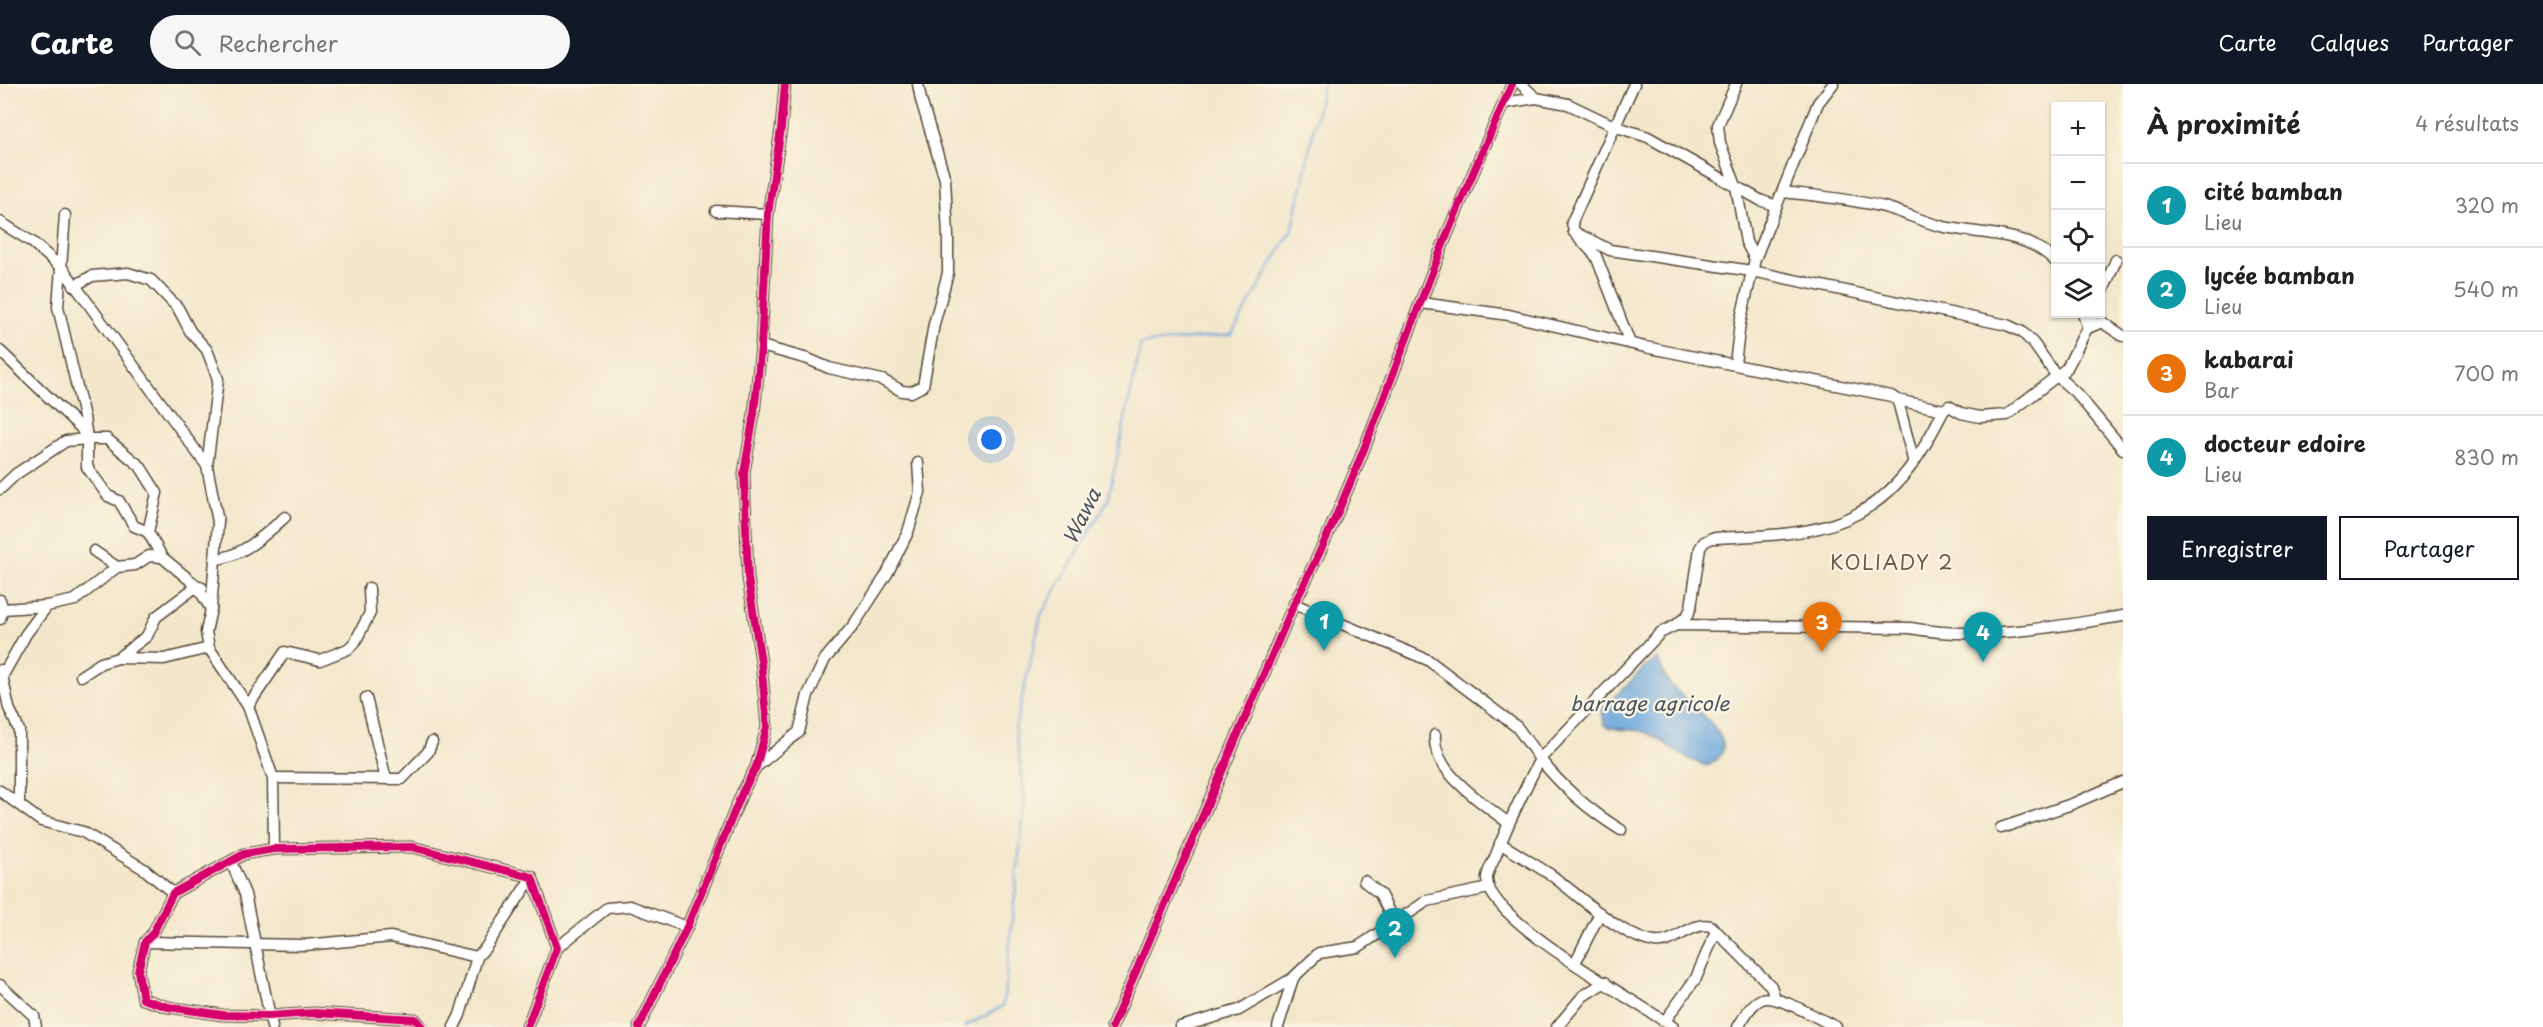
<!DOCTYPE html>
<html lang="fr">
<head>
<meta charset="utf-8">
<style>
	:root { --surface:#fff; --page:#f6f6f6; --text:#222; --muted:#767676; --line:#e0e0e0; --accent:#111827 }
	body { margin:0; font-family:"Playpen Sans",sans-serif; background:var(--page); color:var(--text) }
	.controls { position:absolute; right:18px; top:18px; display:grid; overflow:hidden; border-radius:0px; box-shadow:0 2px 4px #0004 }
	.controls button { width:54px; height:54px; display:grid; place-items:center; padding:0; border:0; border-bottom:2px solid var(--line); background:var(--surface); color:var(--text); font:30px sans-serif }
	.you { position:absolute; left:992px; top:356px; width:21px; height:21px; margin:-15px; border:4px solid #fff; border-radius:50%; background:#1a73e8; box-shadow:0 0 0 9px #1a73e833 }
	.badge { display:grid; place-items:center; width:39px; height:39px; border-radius:50%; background:var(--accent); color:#fff; font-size:20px; font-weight:700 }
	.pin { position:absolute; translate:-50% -50px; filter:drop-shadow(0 2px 3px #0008) }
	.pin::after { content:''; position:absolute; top:32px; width:21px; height:18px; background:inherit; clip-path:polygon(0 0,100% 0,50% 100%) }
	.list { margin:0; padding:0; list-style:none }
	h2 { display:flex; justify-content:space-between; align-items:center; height:78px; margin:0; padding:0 24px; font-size:26px }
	h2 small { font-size:20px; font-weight:400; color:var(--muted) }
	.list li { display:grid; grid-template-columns:39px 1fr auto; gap:18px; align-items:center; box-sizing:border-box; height:84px; padding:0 24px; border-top:2px solid var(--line) }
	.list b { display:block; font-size:22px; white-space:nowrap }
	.list p { margin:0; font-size:20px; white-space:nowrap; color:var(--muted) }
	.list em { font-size:20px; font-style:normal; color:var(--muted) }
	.actions { display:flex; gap:12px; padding:18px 24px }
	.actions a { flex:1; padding:14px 0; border:2px solid var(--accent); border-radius:0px; text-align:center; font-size:21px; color:var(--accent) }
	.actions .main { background:var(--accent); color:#fff }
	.icon { flex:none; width:33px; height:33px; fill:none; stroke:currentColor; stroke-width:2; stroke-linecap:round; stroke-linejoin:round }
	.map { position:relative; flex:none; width:2123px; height:943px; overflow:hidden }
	header { display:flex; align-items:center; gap:36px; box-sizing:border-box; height:84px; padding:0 30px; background:var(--accent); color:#fff }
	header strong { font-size:28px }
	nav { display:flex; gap:33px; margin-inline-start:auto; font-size:21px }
	.search { width:420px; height:54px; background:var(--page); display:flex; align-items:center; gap:15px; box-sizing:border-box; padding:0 21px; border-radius:33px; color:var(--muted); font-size:22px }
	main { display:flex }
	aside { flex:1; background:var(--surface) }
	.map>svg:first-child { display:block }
</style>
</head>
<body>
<header>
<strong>Carte</strong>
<div class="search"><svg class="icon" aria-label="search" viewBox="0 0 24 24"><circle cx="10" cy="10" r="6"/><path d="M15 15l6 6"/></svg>Rechercher</div>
<nav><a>Carte</a><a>Calques</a><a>Partager</a></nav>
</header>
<main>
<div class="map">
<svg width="2123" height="943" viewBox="0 0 2123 943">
	<rect width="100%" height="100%" fill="#fcf5e5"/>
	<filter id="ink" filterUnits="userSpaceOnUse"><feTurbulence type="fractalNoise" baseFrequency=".0167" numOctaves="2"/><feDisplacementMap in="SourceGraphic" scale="12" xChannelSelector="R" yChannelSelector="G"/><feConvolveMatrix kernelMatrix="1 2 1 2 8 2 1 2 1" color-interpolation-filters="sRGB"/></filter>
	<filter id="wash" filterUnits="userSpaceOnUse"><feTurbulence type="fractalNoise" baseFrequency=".008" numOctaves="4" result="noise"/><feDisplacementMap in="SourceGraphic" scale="24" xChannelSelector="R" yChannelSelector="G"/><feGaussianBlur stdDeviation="1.35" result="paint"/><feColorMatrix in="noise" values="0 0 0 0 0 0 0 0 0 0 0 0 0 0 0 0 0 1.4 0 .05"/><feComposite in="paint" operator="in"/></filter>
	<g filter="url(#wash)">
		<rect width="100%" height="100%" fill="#f3e7cb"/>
		<path fill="#6aa6db" stroke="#52687c" stroke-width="1.5" d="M1657,575C1662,582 1663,590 1667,596C1682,617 1755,660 1707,682C1682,675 1670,660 1649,650C1634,642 1621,650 1604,641L1602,625L1644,584Z"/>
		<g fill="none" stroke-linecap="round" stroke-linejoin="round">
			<polyline stroke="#6aa6db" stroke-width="2" points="964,943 1003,922 1025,717 1015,644 1041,531 1108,416 1141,260 1231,251 1293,144 1323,0"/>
		</g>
	</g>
	<g filter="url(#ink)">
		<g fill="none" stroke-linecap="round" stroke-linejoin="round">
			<defs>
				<g id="minor">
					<polyline points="1521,0 1536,14"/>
					<polyline points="1736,0 1718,41 1720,59 1736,102 1746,158 1755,175"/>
					<polyline points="1504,19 1536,14 1568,20 1614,42 1648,53 1760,116 1776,122"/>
					<path d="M1784,108C1817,112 1851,115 1884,123C1903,128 1921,137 1940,142C1981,152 2025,145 2056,178"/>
					<polyline points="716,127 768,130"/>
					<polyline points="65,131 58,223 84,333 87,355 87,383 108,412 119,417 134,442 148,448"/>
					<polyline points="0,138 32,158 63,185 207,382 218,438 211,525 206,548 209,564 248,622 273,694 274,765"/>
					<polyline points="1574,148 1610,166 1752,187 2007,241 2022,248 2033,259 2056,291 2077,310 2123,365"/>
					<polyline points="74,202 92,192 128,189 151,196 178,224 190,247 207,266 218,295 207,382"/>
					<polyline points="2100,214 2116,176"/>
					<polyline points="1421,219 1509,231 1645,263 1891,312 1897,316 1899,321 1914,379"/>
					<polyline points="2083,230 2088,244 2102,238 2123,252"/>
					<polyline points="1630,259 1596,172 1574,148 1572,138 1634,0"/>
					<polyline points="761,262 808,275 829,284 882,296 902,307 911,308 923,302 934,240 948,189 948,152 945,95 921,16 918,0"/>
					<polyline points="0,267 81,344 87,355 107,355 140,382 157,409 148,448 162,473 197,502 211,525"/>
					<polyline points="1735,280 1740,239 1755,175 1818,19 1833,0"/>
					<polyline points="1897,316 1944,326 1949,322 1961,329 1980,333 2007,331 2067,284 2094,230"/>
					<polyline points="0,405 16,390 66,357 87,355"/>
					<polyline points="94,467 117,483"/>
					<path d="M215,475C242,473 266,450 285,433"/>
					<polyline points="0,516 3,525 0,535"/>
					<path d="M1294,520L1428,576L1517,643L1540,675C1524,707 1508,738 1496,771C1493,778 1488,786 1487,793C1483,834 1639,918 1673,943"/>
					<polyline points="3,525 47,522"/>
					<path d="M1676,541L1688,531L1691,523L1700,464L1704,458L1712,454C1794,450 1862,453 1914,378C1926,362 1934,344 1944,326"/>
					<polyline points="118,574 164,575 209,564"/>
					<polyline points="1,586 9,624 19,646 19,720"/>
					<polyline points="3,591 26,550 47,522 75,516 117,483 135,481 149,472 162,473"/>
					<polyline points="81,592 101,579 118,574 147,552 156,533 197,502 202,504"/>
					<polyline points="366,614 386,695"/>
					<polyline points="248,622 285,568 320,576 348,565 355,558 370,529 369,504"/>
					<path d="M1435,651C1432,688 1482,718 1508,739"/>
					<polyline points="756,683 799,648 808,611 825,575 853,542 887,490 908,448 920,408 918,379"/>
					<polyline points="273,694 402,695 428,668 432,658"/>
					<polyline points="0,707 41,737 83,748 144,785 173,809"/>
					<polyline points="2001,744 2072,720 2123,698"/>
					<path d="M1621,746C1590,727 1563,704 1540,675L1660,549L1676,541L1910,544C1981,557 2053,543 2123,532"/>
					<path d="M1500,759C1517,770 1534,780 1551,791C1579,811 1622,854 1655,858C1674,861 1691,837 1711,842L1771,902L1775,914"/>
					<polyline points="231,778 245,810 272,943"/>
					<polyline points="1364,797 1380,810 1395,840"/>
					<polyline points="145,858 305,861 391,853 477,873 460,931 454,943"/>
					<polyline points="557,864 607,824 630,822 687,843"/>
					<polyline points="477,873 486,863 532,793"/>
					<polyline points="1575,879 1600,829"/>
					<polyline points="0,901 34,932 36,943"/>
					<polyline points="1665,937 1696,894 1716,847"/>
					<polyline points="422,943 415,935 314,929 269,932 223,931 168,923 143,915 138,887 145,858 153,849 173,809 244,770 274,765 412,763 532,793 557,864 527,943"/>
					<polyline points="639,943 687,843 742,709 756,683 767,643 761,578 748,494 744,389 754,330 761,262 768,130 781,45 785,0"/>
					<path d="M1112,943L1294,520C1352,410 1391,291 1437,176C1460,116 1487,58 1512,0"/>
					<polyline points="1180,943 1239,926 1293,894 1319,869 1358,863 1427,817 1489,804"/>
					<polyline points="1278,943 1293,894"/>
					<polyline points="1557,943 1583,912 1605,898"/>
					<path d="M1738,943C1744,934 1751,919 1762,915C1776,909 1821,936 1836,943"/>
				</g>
			</defs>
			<use href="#minor" stroke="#574638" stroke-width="13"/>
			<use href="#minor" stroke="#fff" stroke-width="10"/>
			<defs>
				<g id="cycleway">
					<polyline points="422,943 415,935 314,929 269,932 223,931 168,923 143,915 138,887 145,858 153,849 173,809 244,770 274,765 412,763 532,793 557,864 527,943"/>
					<polyline points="639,943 687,843 742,709 756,683 767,643 761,578 748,494 744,389 754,330 761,262 768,130 781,45 785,0"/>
					<path d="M1112,943L1294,520C1352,410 1391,291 1437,176C1460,116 1487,58 1512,0"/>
				</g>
			</defs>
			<use href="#cycleway" stroke="#fcf5e5" stroke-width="11"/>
			<use href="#cycleway" stroke="#d6006c" stroke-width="8"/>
		</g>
	</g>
	<g text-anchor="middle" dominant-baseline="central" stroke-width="4.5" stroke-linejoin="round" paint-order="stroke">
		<g font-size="20" font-style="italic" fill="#4b5560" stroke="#fcf5e5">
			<text transform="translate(1081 432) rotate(-63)">Wawa</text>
			<text x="1650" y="619">barrage agricole</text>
		</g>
		<g font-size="20" letter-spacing="1.5" fill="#725947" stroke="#fcf5e5">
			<text x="1892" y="478">KOLIADY 2</text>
		</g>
	</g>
</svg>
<div class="controls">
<button>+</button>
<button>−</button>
<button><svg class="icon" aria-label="locate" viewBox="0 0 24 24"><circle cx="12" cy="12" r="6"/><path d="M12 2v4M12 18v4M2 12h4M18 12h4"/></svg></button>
<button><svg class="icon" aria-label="layers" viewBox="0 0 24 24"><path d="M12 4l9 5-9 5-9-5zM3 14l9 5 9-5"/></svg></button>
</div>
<div class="you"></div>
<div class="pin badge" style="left:1324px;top:567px;background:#0f9aa8">1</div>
<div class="pin badge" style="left:1395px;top:874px;background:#0f9aa8">2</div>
<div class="pin badge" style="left:1822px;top:568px;background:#e8710a">3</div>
<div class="pin badge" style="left:1983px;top:578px;background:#0f9aa8">4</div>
</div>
<aside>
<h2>À proximité<small>4 résultats</small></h2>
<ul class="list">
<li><span class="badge" style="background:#0f9aa8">1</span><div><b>cité bamban</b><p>Lieu</p></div><em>320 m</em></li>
<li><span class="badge" style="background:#0f9aa8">2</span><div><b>lycée bamban</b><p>Lieu</p></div><em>540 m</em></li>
<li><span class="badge" style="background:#e8710a">3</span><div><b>kabarai</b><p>Bar</p></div><em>700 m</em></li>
<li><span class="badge" style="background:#0f9aa8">4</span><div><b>docteur edoire</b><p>Lieu</p></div><em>830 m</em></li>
</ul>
<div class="actions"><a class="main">Enregistrer</a><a>Partager</a></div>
</aside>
</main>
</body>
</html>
